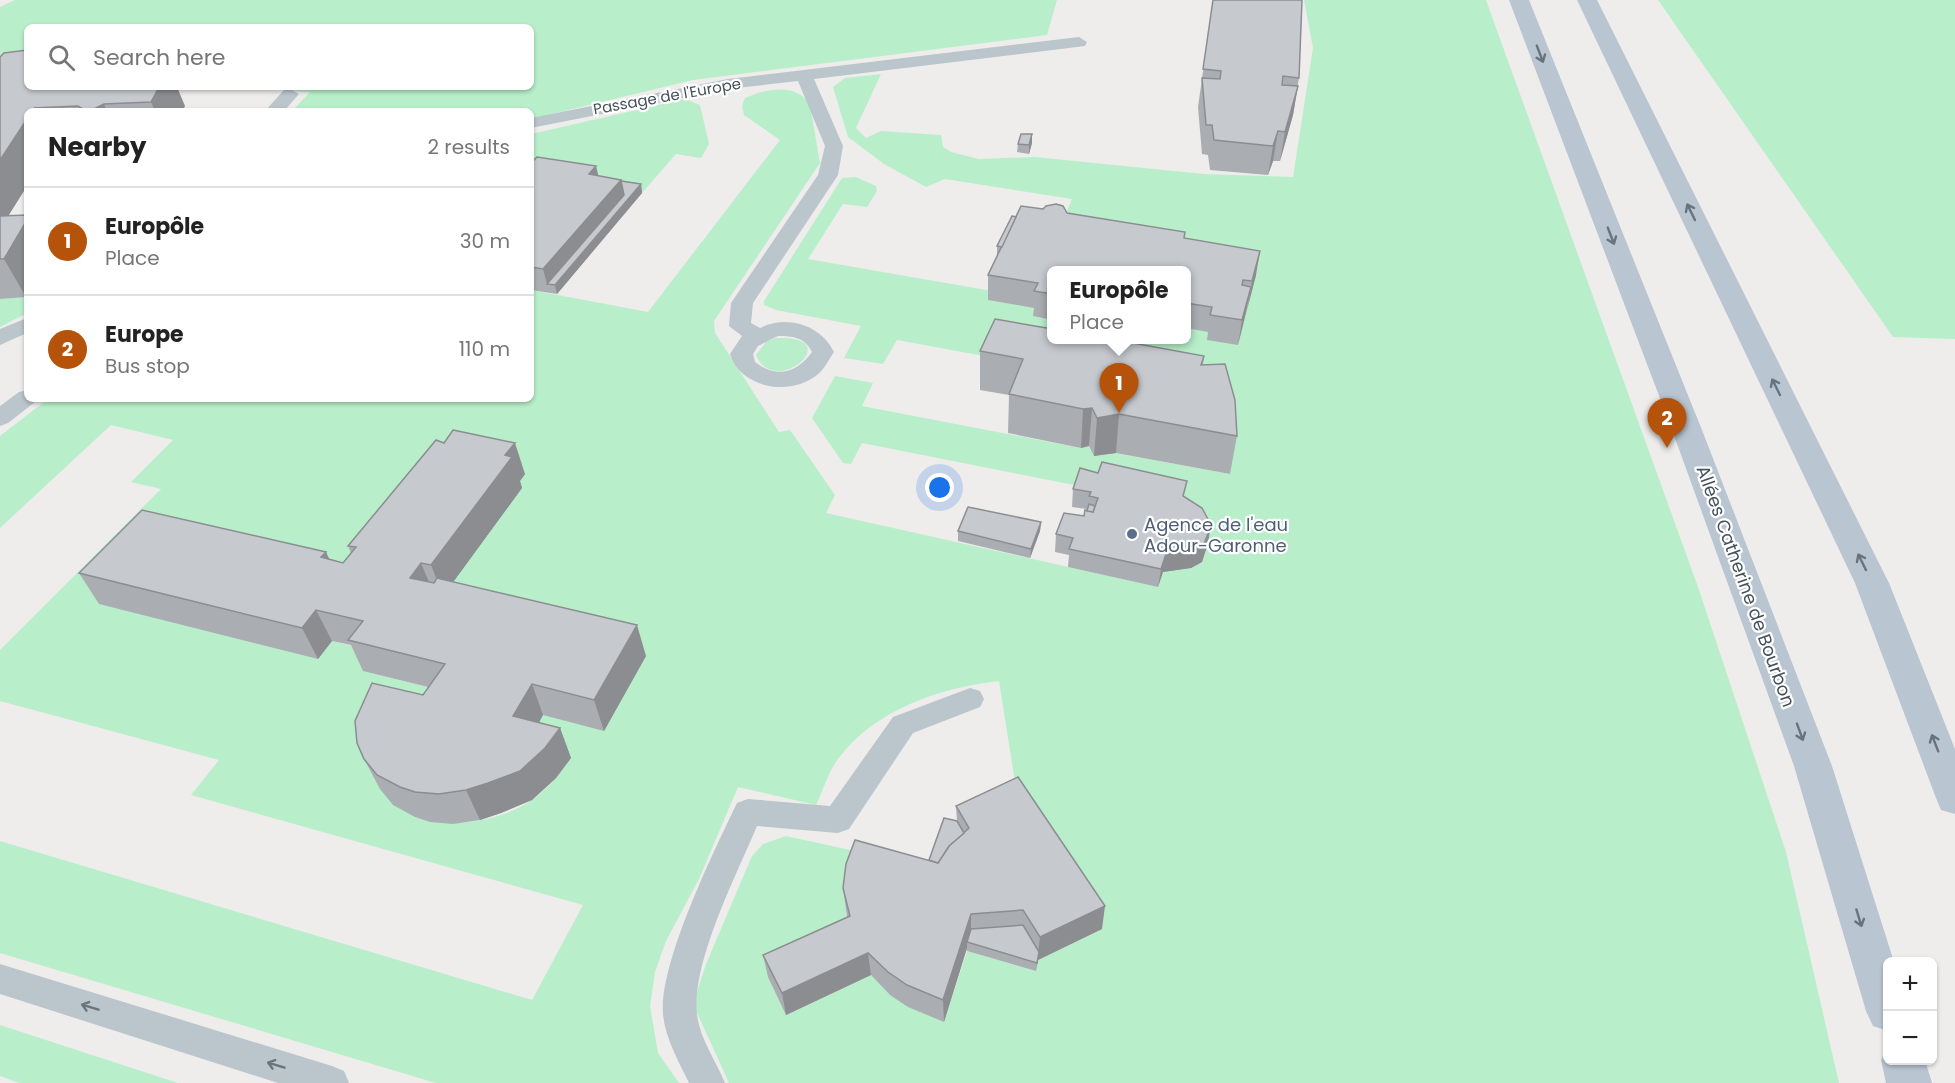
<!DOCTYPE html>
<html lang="en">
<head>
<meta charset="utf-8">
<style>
	:root { --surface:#fff; --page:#f6f6f6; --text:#222; --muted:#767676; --line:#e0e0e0; --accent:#b45309 }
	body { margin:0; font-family:Poppins,sans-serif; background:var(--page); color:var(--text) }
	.controls { position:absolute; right:18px; bottom:18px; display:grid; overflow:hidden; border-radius:9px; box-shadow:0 2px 4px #0004 }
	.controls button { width:54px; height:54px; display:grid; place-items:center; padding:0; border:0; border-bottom:2px solid var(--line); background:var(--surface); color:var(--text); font:30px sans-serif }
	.you { position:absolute; left:940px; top:488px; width:21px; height:21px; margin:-15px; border:4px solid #fff; border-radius:50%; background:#1a73e8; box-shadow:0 0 0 9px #1a73e833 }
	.badge { display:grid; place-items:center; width:39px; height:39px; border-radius:50%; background:var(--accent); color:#fff; font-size:20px; font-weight:700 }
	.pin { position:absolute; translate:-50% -50px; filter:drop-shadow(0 2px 3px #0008) }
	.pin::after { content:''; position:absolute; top:32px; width:21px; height:18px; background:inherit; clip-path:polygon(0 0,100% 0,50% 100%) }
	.popup { position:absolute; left:1047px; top:266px; width:144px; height:78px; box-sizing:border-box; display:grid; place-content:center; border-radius:9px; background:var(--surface); filter:drop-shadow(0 2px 4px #0005); font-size:20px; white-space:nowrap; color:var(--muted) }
	.popup b { font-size:22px; color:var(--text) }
	.popup::after { content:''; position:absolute; left:50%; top:100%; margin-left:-12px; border:12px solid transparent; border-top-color:var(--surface) }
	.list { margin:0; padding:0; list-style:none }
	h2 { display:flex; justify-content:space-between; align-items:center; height:78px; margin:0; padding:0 24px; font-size:26px }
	h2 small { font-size:20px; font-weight:400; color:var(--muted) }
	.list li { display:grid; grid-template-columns:39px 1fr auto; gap:18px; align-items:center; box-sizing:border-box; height:108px; padding:0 24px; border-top:2px solid var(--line) }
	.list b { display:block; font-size:22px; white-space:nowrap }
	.list p { margin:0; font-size:20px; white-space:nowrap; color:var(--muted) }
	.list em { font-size:20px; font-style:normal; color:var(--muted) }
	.icon { flex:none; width:33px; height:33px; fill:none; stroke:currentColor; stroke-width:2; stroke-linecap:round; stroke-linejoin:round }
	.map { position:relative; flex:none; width:1955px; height:1083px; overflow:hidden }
	.search { position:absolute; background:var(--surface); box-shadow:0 2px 4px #0004; left:24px; top:24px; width:510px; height:66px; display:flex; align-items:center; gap:15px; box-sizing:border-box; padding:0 21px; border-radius:9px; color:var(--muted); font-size:22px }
	.panel { position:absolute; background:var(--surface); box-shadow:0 2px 4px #0004; left:24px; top:108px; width:510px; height:294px; border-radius:9px }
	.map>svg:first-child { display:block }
</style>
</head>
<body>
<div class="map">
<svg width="1955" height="1083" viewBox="0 0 1955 1083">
	<rect width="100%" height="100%" fill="#efecec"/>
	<g fill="#b8efca" fill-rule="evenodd">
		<polygon points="15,0 1057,0 1047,35 693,80 531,119 531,111 292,111 310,92 288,91 291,87 531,87 531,27 27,27 27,80 0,86 0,7"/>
		<path d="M1304,0H1486L1698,587L1786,852L1839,1083H729L693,1004L706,964L752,856L763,844L786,836L864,853L846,911L848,928L786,1015L871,975L890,995L944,1022L967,951L1036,971L1038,960L1102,929L1018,801L999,681C940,688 875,709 838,759C828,772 823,791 816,805L738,787L699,879L666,941L655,972L650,1006L658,1053L679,1083H436L0,953V841L532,1000L583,905L191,795L219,760L0,701V650L161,489L131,482L173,440L111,425L0,528V436L48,399H531V290L648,312L780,140L744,115L742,106L745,98C765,89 797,82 810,105L820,163L714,321L715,333L779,432L790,430L835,495L826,513L1158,587L1163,572L1191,568L1201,562L1207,543L1079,486L862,443L851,464L843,463L812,418L835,376L873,383L862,406L1081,448L1089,446L1094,456L1116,453L1230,474L995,358L897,340L883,364L844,358L861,326L776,310L764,305V301L842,178L856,177L876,186L877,191L867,207L843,204L808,259L992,291L988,300L1037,308L1034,316L1051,320L1052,340H1186L1187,328L1209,332L1238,345L1246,312L1238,310L1256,275L1064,218L1072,199L945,179L926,187L884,164L848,137L833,87L845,78L881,74L856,128L866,138L881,131L941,135L943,147L951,152L979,159L1035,157L1204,174L1293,177L1313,48ZM497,466L524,475L424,609L570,758C559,773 548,789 532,800C502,821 450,829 415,817L459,695L364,671L378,652L332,641Z"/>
		<polygon points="1658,0 1955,0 1955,339 1893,337"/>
		<polygon points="685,99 700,105 709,144 701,158 676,154 642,193 603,187 531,193 531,134"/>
		<polygon points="27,295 27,313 0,327 0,299"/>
		<path d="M776,338C850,335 774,400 756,355L766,342Z"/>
		<polygon points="0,1025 178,1083 19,1083 0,1076"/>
	</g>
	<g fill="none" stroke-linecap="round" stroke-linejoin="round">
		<g fill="#bac5cc" fill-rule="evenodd">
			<path d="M1079,37L1087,42L1085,46L814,79L843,146L838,175L753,303L751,323L760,328C787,314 821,325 834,352C829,359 824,370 817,375C790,397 740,388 730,354L742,336L729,326L731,303L818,175L825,146L798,81L728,89L531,128V118L728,79ZM778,336C792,336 805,337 812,352C797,373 776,379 755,362L753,354L758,346Z"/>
			<polygon points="290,89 299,94 284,111 265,111 284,90"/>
			<polygon points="27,318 27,333 0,345 0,329"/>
			<polygon points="27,390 27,399 37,399 35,402 8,423 0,426 0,406 19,392"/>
			<path d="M970,688L980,691L984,699L980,707L913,733L849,829L838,833L757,826C737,874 691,963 697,1015C700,1039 716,1061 725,1083H689C679,1062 665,1038 663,1014C659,963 714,851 737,803L748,799L830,806L893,717Z"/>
			<polygon points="0,964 332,1066 344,1071 349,1083 278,1083 0,994"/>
		</g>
		<g fill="#b9c6d1" fill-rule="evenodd">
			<polygon points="1509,0 1529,0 1702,430 1832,766 1894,962 1888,962 1888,1031 1873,1026 1866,1011 1794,766 1672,430"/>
			<polygon points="1577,0 1597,0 1889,583 1955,749 1955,814 1941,810 1936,798 1855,583"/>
			<polygon points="1888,1045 1888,1060 1925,1060 1932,1083 1886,1083 1881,1060"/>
		</g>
	</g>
	<g fill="#aaaeb2">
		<polygon points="1213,0 1299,78 1293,115 1280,161 1273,161 1268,175 1210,170 1208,155 1202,154 1198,107"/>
		<polygon points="0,57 27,87 185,106 182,111 27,111 27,186 8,216 27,215 27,295 26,297 0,299"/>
		<polygon points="1032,134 1032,143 1029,154 1017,152 1018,144"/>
		<polygon points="531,163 641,184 642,193 557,294 531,290"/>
		<polygon points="1067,213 1184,238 1256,275 1238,345 1207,340 1208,332 1186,328 1186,270 1052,270 1052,320 1033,316 1034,308 988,300 988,275 997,256 997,246 1016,217"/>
		<polygon points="980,351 1204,356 1203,365 1237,436 1230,474 1116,453 1094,456 1089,446 1081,448 1008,433 1009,395 980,390"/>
		<polygon points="444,443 525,474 520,481 522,488 453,582 646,656 604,731 543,715 539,723 560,728 571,758 556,778 532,800 501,813 480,820 453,824 430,822 415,817 393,805 380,789 364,759 423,695 428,687 363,671 351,645 332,641 318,659 99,604 79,573 330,559 343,563 351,553 348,546"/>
		<polygon points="1073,489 1184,497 1208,543 1202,562 1191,568 1163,572 1158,587 1068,567 1069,555 1055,552 1056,534 1084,516 1087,509 1072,507"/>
		<polygon points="1041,522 1040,531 1030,558 958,541 958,531"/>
		<polygon points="956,806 1102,929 1038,960 1036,971 967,951 967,948 944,1022 908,1007 890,995 871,975 786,1015 768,977 763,955 847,917 843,888 929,860 957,821"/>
	</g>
	<g fill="#8b8d91">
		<polygon points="1298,86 1293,115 1280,161 1285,132"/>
		<polygon points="159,87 177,87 185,106 182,111 155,111 151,102"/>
		<polygon points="104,104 107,111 90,111"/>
		<polygon points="27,119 27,186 0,229 0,160"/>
		<polygon points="1278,131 1273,161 1268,175 1273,146"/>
		<polygon points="1032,134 1032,143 1029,154 1029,145"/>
		<polygon points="596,166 602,190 589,174"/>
		<polygon points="621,180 625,202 641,184 642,193 557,294 555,285 547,284 543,269"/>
		<polygon points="27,220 27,295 26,297 4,259"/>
		<polygon points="1260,251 1256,275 1248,306 1252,281"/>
		<polygon points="1251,287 1246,312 1238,345 1242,320"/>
		<polygon points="1092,408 1089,446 1081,448 1083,409"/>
		<polygon points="1119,414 1116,453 1094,456 1097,418"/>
		<polygon points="515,443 525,474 520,481 522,488 443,596 431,565 505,455"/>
		<polygon points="1041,522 1040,531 1030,558 1031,549"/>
		<polygon points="1211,525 1208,543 1202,562 1191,568 1163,572 1158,587 1161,569 1166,554"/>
		<polygon points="326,552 341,583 321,557"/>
		<polygon points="421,563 434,594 410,578"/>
		<polygon points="316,610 332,641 318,659 302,628"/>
		<polygon points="637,625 646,656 604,731 594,700"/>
		<polygon points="532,684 543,715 525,747 513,716"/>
		<polygon points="560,728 571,758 556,778 532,800 501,813 480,820 466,790"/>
		<polygon points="1105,906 1102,929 1038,960 1036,971 1040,937"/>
		<polygon points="971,914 971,937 967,942 967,948 944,1022 943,1000"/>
		<polygon points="868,953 871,975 786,1015 782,993"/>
	</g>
	<g fill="#c6cacf" stroke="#8b8d91" stroke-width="1.5">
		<polygon points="1213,0 1302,0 1299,78 1283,76 1282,85 1298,86 1285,132 1278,131 1273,146 1214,140 1212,125 1206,125 1202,78 1220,79 1221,71 1203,69"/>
		<polygon points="27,50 27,87 159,87 151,102 104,104 90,111 86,111 78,106 34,108 32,111 27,111 27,119 0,160 0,57 4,53"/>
		<polygon points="1021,134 1032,134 1029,145 1018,144"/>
		<polygon points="537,157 596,166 589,174 621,180 543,269 531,267 531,163"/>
		<polygon points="621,181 641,184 555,285 547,284 624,195"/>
		<polygon points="1056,204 1063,206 1067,213 1185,232 1184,238 1260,251 1252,281 1243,280 1242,285 1251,287 1242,320 1210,315 1212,307 1186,303 1186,270 1052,270 1052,294 1034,291 1038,283 988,275 1021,206 1043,209 1046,206"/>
		<polygon points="27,215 27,220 4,259 0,259 0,216"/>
		<polygon points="1012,216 1016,217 1002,247 997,246"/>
		<polygon points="995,319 1052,329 1052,339 1111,339 1204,356 1201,365 1225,364 1235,400 1237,436 1119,414 1097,418 1092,408 1083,409 1009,394 1023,359 980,351"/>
		<polygon points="453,430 515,443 505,455 512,457 431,565 421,563 410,578 434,583 437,578 637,625 594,700 532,684 513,716 560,728 545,748 520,771 488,783 466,790 439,794 415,792 400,787 377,775 364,759 357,743 355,721 372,683 423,695 445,664 348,640 363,621 316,610 302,628 79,573 142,510 326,552 321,557 343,563 356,547 348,546 436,440 444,443"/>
		<polygon points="1102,462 1187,481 1183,496 1202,508 1211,525 1204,544 1194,550 1166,554 1161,569 1069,549 1073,538 1056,534 1064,513 1084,516 1085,510 1093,512 1098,498 1089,496 1091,492 1073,489 1080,468 1098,473"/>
		<polygon points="1089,504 1095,506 1093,512 1087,511"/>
		<polygon points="968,507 1041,522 1031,549 958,531"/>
		<polygon points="1018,777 1105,906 1040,937 1023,910 971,914 943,1000 907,985 888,972 868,953 782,993 763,955 850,916 843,888 846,864 855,840 938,863 949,846 969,828 956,806"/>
		<polygon points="944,818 957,821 964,833 949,846 938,863 929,860"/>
		<polygon points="1023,925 1039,952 1037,963 967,942 971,929"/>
	</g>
	<defs><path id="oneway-shaft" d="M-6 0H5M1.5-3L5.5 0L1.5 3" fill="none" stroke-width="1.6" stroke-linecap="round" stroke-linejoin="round" transform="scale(1.5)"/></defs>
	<g stroke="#67747e">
		<use href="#oneway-shaft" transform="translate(1540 54) rotate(69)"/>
		<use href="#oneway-shaft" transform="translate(1691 212) rotate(-116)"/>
		<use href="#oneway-shaft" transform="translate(1611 236) rotate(69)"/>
		<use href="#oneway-shaft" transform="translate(1776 387) rotate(-116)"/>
		<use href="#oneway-shaft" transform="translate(1862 562) rotate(-116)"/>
		<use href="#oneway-shaft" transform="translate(1800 732) rotate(70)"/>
		<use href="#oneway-shaft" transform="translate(1935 743) rotate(-111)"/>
		<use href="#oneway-shaft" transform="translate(1859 918) rotate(73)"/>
	</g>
	<g stroke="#67747c">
		<use href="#oneway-shaft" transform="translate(90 1007) rotate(-163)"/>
		<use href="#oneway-shaft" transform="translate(276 1065) rotate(-163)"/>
	</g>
	<circle fill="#5c6f8a" stroke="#fff" stroke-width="2" cx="1132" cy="534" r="6"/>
	<g text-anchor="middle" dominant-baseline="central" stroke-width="4.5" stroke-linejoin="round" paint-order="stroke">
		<g font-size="15" fill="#44515a" stroke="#fff">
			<text transform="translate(667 96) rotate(-10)">Passage de l'Europe</text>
		</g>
		<g font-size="18" fill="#4e5e75" stroke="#fff" text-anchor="start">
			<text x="1144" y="524">Agence de l'eau<tspan x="1144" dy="21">Adour-Garonne</tspan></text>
		</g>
		<g font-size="18" fill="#44515a" stroke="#fff">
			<text transform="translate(1746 586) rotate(70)">Allées Catherine de Bourbon</text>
		</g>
	</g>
</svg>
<div class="controls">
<button>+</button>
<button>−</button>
</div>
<div class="you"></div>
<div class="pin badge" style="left:1119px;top:413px">1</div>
<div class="popup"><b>Europôle</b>Place</div>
<div class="pin badge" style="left:1667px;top:448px">2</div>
<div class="search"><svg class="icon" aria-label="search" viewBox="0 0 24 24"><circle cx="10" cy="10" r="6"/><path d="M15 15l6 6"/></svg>Search here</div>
<section class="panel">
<h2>Nearby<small>2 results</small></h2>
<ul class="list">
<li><span class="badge">1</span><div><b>Europôle</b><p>Place</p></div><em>30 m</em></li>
<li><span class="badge">2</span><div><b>Europe</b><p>Bus stop</p></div><em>110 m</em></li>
</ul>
</section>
</div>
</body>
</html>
